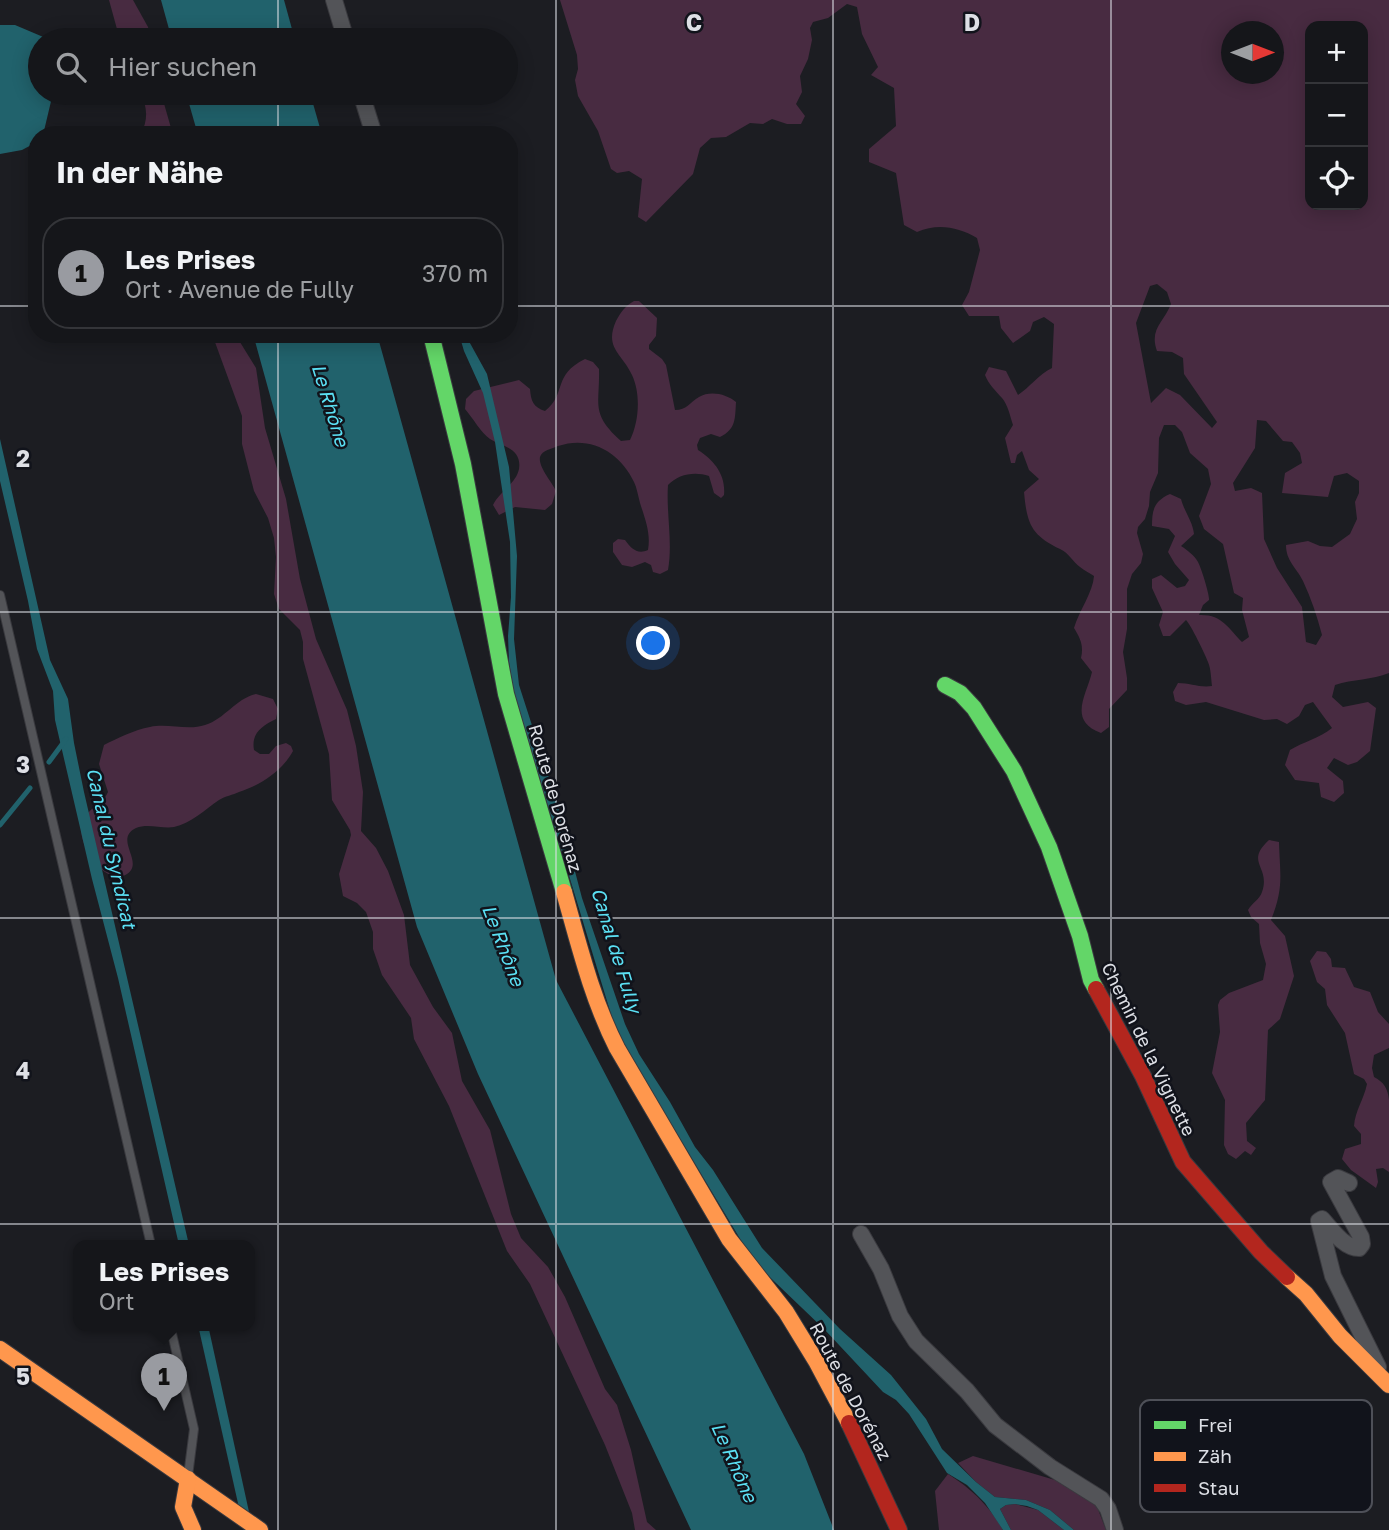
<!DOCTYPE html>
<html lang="de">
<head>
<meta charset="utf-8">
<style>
	:root { --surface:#15161a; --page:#222327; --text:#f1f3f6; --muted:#9d9fa2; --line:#343539; --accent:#999ba1 }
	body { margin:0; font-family:"Golos Text",sans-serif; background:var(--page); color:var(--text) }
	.controls { position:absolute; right:21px; top:21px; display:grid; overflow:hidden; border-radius:14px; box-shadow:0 4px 18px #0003 }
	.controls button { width:63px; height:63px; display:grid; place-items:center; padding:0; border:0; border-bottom:2px solid var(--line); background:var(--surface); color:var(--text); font:35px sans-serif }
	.compass { position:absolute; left:1221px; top:21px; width:63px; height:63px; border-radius:50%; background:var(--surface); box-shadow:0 4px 18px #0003; rotate:90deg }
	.you { position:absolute; left:654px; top:644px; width:24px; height:24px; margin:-18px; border:5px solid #fff; border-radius:50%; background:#1a73e8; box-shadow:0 0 0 10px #1a73e833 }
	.badge { display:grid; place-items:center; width:46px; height:46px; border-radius:50%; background:var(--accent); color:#111; font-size:23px; font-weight:700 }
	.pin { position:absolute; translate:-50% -58px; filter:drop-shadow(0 2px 4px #0008) }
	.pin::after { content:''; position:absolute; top:37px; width:24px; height:21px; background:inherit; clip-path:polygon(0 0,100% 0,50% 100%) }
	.popup { position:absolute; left:73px; top:1240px; width:182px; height:91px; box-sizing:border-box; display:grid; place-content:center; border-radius:14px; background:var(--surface); filter:drop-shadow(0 2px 5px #0005); font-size:23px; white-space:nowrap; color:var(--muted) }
	.popup b { font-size:26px; color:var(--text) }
	.popup::after { content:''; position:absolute; left:50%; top:100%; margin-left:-14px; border:14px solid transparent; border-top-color:var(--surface) }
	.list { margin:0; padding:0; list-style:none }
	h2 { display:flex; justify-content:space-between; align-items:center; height:91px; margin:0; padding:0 28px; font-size:30px }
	h2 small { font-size:23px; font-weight:400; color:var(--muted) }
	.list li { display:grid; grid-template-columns:46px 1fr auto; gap:21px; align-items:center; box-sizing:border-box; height:112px; margin:0 14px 14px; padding:0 14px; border:2px solid var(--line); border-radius:28px }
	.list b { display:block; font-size:26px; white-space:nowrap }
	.list p { margin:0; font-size:23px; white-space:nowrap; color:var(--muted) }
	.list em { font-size:23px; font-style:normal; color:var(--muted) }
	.icon { flex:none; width:38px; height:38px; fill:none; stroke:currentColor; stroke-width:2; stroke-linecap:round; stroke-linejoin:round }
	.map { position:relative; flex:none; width:1389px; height:1530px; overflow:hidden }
	.search { position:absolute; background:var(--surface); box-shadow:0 4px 18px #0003; left:28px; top:28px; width:490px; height:77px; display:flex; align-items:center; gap:18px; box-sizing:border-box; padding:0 24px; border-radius:38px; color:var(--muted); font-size:26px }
	.panel { position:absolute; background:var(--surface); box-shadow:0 4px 18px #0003; left:28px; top:126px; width:490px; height:217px; border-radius:28px }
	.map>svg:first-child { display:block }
</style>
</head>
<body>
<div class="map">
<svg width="1389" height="1530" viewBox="0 0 1389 1530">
	<rect width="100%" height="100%" fill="#1c1d22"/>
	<g fill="#482b41" fill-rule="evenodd">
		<polygon points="109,0 133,0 148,27 151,40 120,40"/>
		<path d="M560,0H1389V673C1372,680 1353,679 1335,685L1332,697L1343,707L1368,702L1376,708L1370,751L1357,762L1348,765L1334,758L1327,768L1343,781L1344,793L1334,802L1321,797L1319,783L1295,780L1285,765L1290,750C1303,742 1320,738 1332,728L1313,702L1305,705L1299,716L1287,724L1277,719L1264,720L1206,702L1186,705L1175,701L1173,692L1178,683C1190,683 1200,688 1212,686C1211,678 1211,669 1208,662C1205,654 1191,625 1186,620L1170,636H1163L1159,625L1163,612L1152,588V579L1161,575L1177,588L1185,586L1189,580L1175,564L1168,552L1175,536L1169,529L1152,526C1152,510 1154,501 1170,494L1181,499C1184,511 1193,522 1194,534L1181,546C1187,550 1195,556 1198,562C1201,567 1210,596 1209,600L1203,605L1199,615C1222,614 1228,628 1242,642L1249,637L1242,610L1243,598L1234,593L1223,544L1204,529L1199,516L1211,484L1208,469L1190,453L1182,432L1175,425H1164L1159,438L1158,473L1150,492L1149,506L1145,519L1138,527L1137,533L1143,554L1141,563L1132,574L1127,589V629L1123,652L1127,678V690L1109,709V727L1101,733C1067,721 1087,694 1092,672L1081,658C1084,645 1080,638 1074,628C1079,611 1093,592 1094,576C1090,573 1085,571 1080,567C1073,562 1069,553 1060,549C1031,535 1027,524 1024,492L1039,479L1029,470L1022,451L1017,455L1015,463H1011L1005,438L1013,425C1010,416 1008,405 1002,398C995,390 989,385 985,375L989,367L1006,371L1018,395C1030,387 1038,375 1052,368L1054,324L1044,317L1033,322L1030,331L1013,343L1001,328L999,316H969L962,305L969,292L980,250L977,238C958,227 938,223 917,232L904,225L896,173L869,162V149L896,126L894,88L871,75L878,67L862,34L857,7L847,4L828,18L813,22L810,28L812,40L808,59L800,76L802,92L796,104L805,116L801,124H787L772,119L763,124L750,123L726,137L711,138L700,148L693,174L646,222L638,217L642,179L629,171L617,173L611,169L598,131L578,96L575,80L578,69L577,55ZM1310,26H1363V205H1310ZM1232,32H1274V74H1232ZM1157,284L1167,292L1171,304C1164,322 1149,329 1157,351L1172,352L1183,358L1184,374L1217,422L1212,428L1180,395L1166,388L1151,403L1136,323L1150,286ZM1257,420L1266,421L1283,441L1292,442L1300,453L1302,463L1285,473L1282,493L1328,497L1334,476L1347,473L1359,481V493L1355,502L1357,519L1350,534L1332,547L1320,546L1308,541L1286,545C1286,561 1296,567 1303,581C1311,598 1317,616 1322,635L1316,645L1306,642L1302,607L1277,568L1264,539L1262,493L1251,488L1235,491L1233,483L1255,448Z"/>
		<path d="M141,93H161L173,135H140C149,120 147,108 141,93Z"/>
		<path d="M634,301H639L657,318L656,336L649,345V349L662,359L666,365L675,410C687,410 689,403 699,397C710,390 727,394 736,402C735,419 736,429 720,437L711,434L700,438L697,445L698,450C714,460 726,475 724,495L721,498L714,493L709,476C695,471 678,474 668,485C666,513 673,542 668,570L660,574L653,572L651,565L645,562L632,567L622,565L613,552V543L618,539L625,540C631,548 637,555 648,550C651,533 645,519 640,503C638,496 637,488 634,482C620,452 590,435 558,446C552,449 542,450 540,457C538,467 552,482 556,491L552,504L545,510L515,507L499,515L493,505C499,492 516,484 519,469C522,448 503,447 490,439C481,433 473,418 465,409L466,399L474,391L519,380L530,389C531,401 533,407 545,411C567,394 552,375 585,359L593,362L599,369C600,405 590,413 621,441L630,440C639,422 641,394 632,375C622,353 604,348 616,321C621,312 625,306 634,301Z"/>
		<polygon points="212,334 235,334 256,368 265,428 286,499 300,579 316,639 347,710 356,746 363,792 361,831 376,848 388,871 404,915 410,965 433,1007 452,1033 462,1081 490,1130 511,1214 521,1238 548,1267 565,1297 605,1389 617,1405 631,1450 647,1522 656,1530 635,1530 632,1513 605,1445 530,1284 507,1251 449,1106 414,1039 411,1018 382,975 373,949 373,932 366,912 357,903 343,896 339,874 351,835 350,830 332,800 329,754 303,659 303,642 300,630 279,609 274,594 276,557 274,538 268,518 254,491 242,444 242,416"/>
		<path d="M256,694L273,699L278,709L276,719C262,726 251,733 254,750L260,754H269L276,746L286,743L291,746L293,751C282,771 261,785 239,792C233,795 225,796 219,800C206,809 190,824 174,827C162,829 148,823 136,828C113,839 145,862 127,874C105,888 76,843 82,824C86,808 102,806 108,792L99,764L104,745C118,738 134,730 150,727C168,723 188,731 205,725C225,719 235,699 256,694Z"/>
		<path d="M1269,840L1279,842C1280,876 1284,887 1271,920L1285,936L1294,976L1280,1019L1268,1030L1265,1100L1246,1123L1247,1141L1256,1148L1251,1155L1245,1151L1236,1159L1228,1154L1224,1145L1225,1100L1212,1073L1220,1032L1218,1005L1220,1000L1229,993L1263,980L1266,964L1260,943L1259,924L1251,917L1248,910C1252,903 1260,899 1262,892C1271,866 1244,863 1269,840Z"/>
		<path d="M1317,951L1326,952L1331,959L1332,967L1345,968L1354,987L1370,992L1378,1012L1389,1024V1048L1374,1055L1372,1068L1374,1077C1384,1082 1388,1089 1389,1100V1172L1383,1168L1376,1169L1378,1182L1376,1188L1351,1170L1342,1159L1345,1149L1361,1144V1134L1354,1126C1355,1111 1364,1099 1367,1084L1364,1079L1354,1074L1345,1033L1327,1005L1325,989L1317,982L1310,961Z"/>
		<polygon points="973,1456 1072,1485 1096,1504 1106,1530 1074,1530 1050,1510 1026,1500 995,1497 976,1482 958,1463"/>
		<path d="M948,1474C972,1489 989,1506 1003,1530H939L935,1491Z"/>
		<polygon points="1015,1504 1038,1510 1064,1530 1011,1530 1000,1509 1006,1505"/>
	</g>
	<g fill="#21626c">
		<polygon points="161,0 284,0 295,40 172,40"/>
		<polygon points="0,25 15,25 48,39 40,40 40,93 53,93 43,135 37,135 37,142 22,150 0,154"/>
		<polygon points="186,93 310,93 322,135 198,135"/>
		<polygon points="253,334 377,334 556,980 804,1454 834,1530 691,1530 478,1074 417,927"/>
		<polygon points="459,334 465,334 487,374 509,467 517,556 514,639 519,685 557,803 582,898 625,1024 639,1054 670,1102 695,1147 713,1170 762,1248 840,1329 891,1375 926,1419 942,1449 976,1482 995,1497 1026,1500 1050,1510 1074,1530 1064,1530 1038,1510 1027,1506 1015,1504 1006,1505 1000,1509 1011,1530 1003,1530 985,1503 967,1485 947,1473 909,1414 896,1400 883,1392 825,1330 754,1262 617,1034 514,694 509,662 508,636 511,597 510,542 495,442 483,393 464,351"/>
		<polygon points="0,439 50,660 68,699 74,743 84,792 189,1245 179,1245 118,978 92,879 55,720 53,691 37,649 28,601 0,481"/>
		<polygon points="198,1325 208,1325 253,1530 244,1530"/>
	</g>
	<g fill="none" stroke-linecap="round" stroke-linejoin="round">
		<g stroke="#21626c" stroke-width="5">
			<polyline points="49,762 66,739"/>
			<polyline points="0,825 30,788"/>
		</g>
		<defs>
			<g id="lane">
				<polyline points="0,595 151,1245"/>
				<polyline points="170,1325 194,1429 188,1476"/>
			</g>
			<g id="street">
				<polyline points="334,0 346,40"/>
				<polyline points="361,93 374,135"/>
				<path d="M1349,1183L1338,1178L1331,1182L1361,1237L1362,1244L1359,1248C1344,1248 1332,1230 1322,1219L1319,1221L1333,1276L1378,1367"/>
				<polyline points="861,1234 881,1269 900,1316 916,1341 967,1391 995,1425 1050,1467 1101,1499 1108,1509 1115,1530"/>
			</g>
			<g id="fast">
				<polyline points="431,334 463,464 506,694 564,892"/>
				<polyline points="945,685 960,693 974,708 1014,771 1049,847 1080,936 1091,980 1096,989"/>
			</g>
			<g id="slow">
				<path d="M564,892C579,945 592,999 617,1048L729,1239L786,1312L816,1361L849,1423"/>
				<polyline points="1287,1277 1306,1294 1340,1336 1389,1385"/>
				<polyline points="0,1349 260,1530"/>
				<polyline points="188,1479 183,1507 193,1530"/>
			</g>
			<g id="jam">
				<polyline points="1096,989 1143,1076 1183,1162 1261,1252 1287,1277"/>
				<polyline points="849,1423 899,1530"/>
			</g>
		</defs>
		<use href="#lane" stroke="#3a3a3f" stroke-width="10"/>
		<use href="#street" stroke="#3a3a3f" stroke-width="18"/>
		<use href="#fast" stroke="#3a3a3f" stroke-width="18"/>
		<use href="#slow" stroke="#3a3a3f" stroke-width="18"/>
		<use href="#jam" stroke="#3a3a3f" stroke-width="18"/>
		<use href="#lane" stroke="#535458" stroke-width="8"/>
		<use href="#street" stroke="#535458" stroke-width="16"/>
		<use href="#fast" stroke="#63d668" stroke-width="16"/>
		<use href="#slow" stroke="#ff974d" stroke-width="16"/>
		<use href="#jam" stroke="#b3261e" stroke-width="16"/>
	</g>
	<path fill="none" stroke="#dddfe5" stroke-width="2" stroke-opacity="0.55" d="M278,0V40M556,0V1530M833,0V1530M1111,0V1530M278,93V135M0,306H37M509,306H1389M278,334V1530M0,612H1389M0,918H1389M0,1224H1389"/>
	<g text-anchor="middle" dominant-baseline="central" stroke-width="5" stroke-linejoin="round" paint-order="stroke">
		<g font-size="18" fill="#dddfe5" stroke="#11131b">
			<text transform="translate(556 798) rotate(74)">Route de Dorénaz</text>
			<text transform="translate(1149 1049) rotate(64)">Chemin de la Vignette</text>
			<text transform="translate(851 1391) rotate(62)">Route de Dorénaz</text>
		</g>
		<g font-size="19" font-style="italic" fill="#5be0f4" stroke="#11131b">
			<text transform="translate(331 405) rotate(73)">Le Rhône</text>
			<text transform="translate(112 848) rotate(77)">Canal du Syndicat</text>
			<text transform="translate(504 945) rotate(69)">Le Rhône</text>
			<text transform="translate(617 950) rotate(73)">Canal de Fully</text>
			<text transform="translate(735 1462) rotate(66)">Le Rhône</text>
		</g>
	</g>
	<rect x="1140" y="1400" width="232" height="112" rx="10" fill="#11131b" stroke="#4e5058" stroke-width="2"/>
	<rect x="1154" y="1421" width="32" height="8" fill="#63d668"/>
	<rect x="1154" y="1452" width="32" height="9" fill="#ff974d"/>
	<rect x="1154" y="1484" width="32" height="8" fill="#b3261e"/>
	<g font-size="19" fill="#dddfe5">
		<text x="1198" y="1432">Frei</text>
		<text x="1198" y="1463">Zäh</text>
		<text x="1198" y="1495">Stau</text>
	</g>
	<g font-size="23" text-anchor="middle" font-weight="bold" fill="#dddfe5" stroke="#11131b" stroke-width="5" stroke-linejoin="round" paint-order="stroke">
		<text x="694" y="31">C</text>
		<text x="972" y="31">D</text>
		<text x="23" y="467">2</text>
		<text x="23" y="773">3</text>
		<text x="23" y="1079">4</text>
		<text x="23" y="1385">5</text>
	</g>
</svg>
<div class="controls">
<button>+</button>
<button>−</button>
<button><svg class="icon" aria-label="locate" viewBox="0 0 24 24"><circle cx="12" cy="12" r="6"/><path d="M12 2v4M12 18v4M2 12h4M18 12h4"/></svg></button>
</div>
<svg class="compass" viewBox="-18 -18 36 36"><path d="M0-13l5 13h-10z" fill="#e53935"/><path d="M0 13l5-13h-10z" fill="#9d9fa2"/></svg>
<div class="you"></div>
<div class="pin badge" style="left:164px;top:1411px">1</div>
<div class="popup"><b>Les Prises</b>Ort</div>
<div class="search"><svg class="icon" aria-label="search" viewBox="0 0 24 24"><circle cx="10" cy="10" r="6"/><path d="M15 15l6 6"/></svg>Hier suchen</div>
<section class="panel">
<h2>In der Nähe<small></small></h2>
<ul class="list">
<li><span class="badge">1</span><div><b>Les Prises</b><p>Ort · Avenue de Fully</p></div><em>370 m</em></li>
</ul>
</section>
</div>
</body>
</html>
